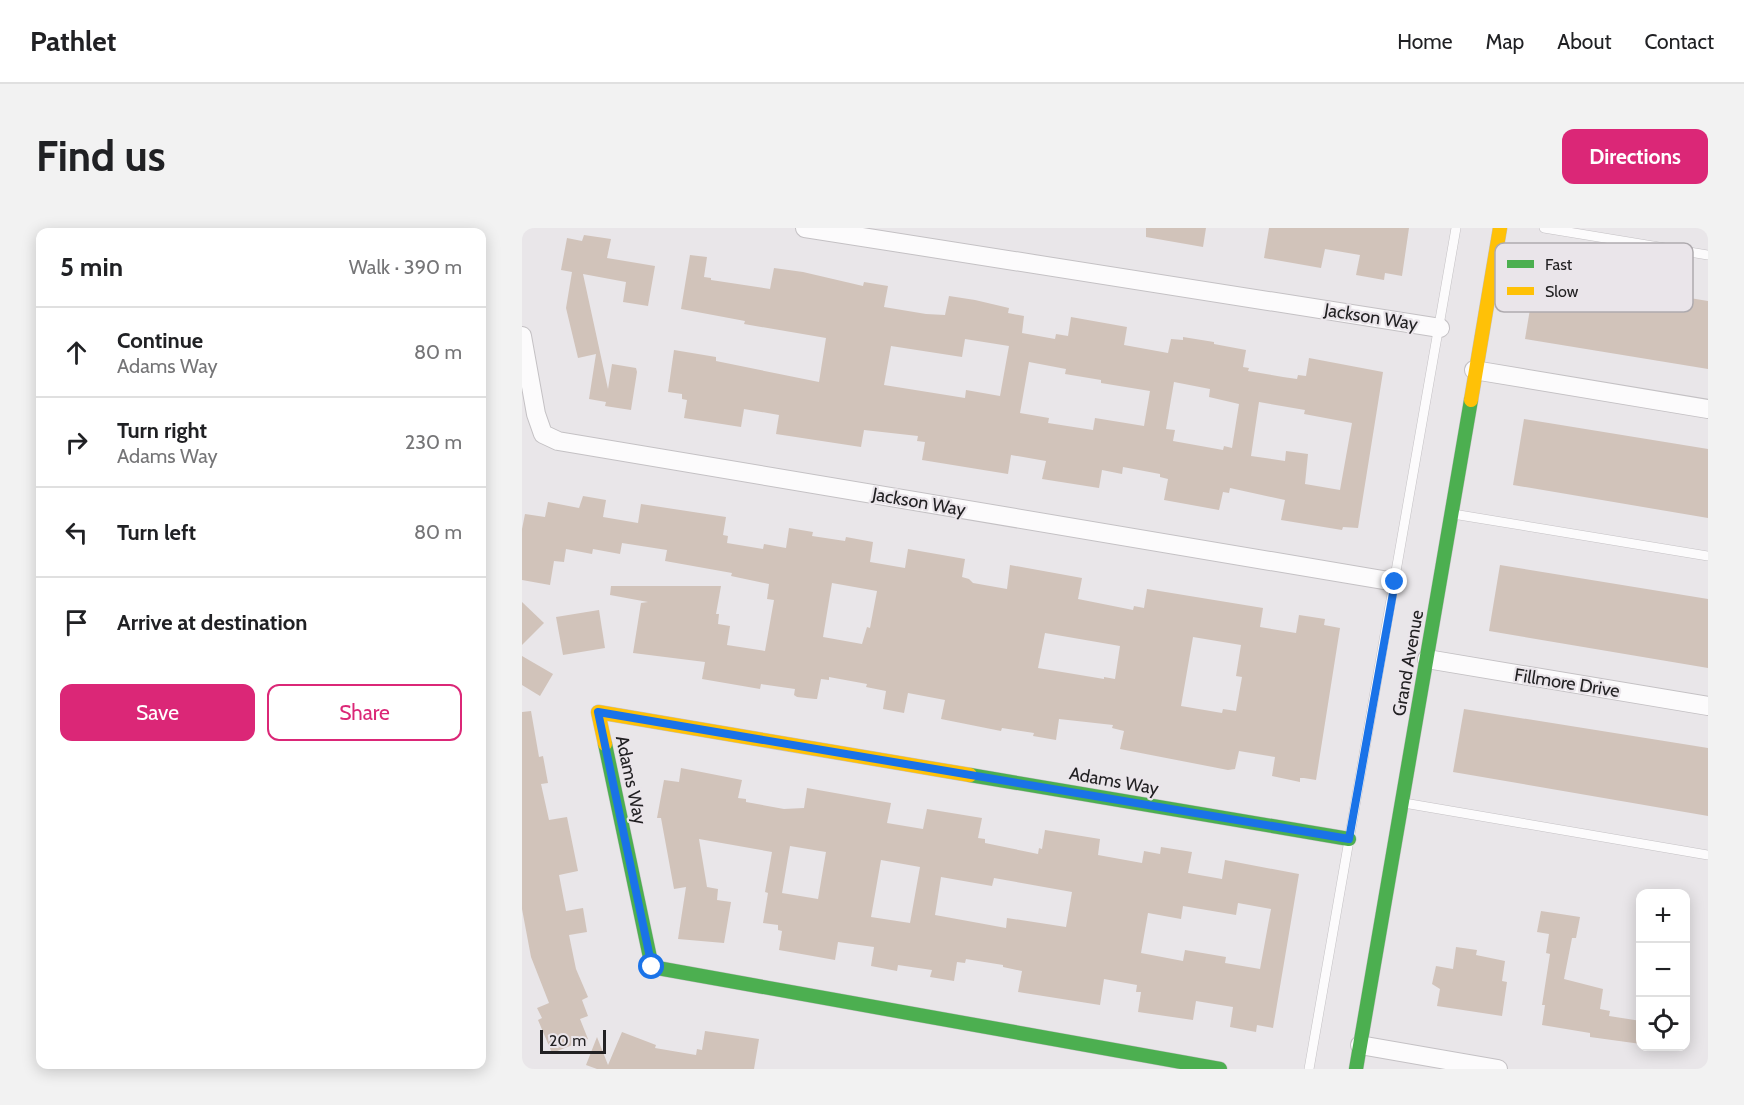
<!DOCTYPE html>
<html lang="en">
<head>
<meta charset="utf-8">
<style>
	:root { --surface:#fff; --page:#f2f2f2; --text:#202124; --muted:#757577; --line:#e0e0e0; --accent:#db2777 }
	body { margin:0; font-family:Cabin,sans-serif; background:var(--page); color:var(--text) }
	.controls { position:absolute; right:18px; bottom:18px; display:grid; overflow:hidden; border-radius:12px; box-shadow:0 3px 15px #0003 }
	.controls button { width:54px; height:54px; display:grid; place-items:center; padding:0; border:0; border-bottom:2px solid var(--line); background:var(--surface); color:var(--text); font:30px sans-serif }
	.scale { position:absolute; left:18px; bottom:15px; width:66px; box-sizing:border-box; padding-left:6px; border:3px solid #222123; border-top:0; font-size:16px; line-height:21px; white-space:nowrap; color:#222123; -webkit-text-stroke:4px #eae5ea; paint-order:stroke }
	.stop { position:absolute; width:18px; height:18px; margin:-14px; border:4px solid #1a73e8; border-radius:50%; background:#fff }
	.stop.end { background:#1a73e8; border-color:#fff; box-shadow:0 2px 6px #0008 }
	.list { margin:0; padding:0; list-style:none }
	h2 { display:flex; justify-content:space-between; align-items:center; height:78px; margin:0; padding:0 24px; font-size:26px }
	h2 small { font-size:20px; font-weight:400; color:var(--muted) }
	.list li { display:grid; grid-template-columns:39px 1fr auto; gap:18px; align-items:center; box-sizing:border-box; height:90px; padding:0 24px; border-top:2px solid var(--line) }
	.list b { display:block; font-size:22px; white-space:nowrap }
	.list p { margin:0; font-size:20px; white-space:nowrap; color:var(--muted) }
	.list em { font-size:20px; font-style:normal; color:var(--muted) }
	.actions { display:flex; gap:12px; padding:18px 24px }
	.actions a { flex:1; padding:14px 0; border:2px solid var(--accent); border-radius:12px; text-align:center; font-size:21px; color:var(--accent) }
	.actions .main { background:var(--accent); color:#fff }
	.icon { flex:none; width:33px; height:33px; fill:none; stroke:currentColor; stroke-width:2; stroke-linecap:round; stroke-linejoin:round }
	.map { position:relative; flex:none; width:1186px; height:841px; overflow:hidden; border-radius:12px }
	header { display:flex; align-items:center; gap:36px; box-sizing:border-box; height:84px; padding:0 30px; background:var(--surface); border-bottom:2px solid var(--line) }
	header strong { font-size:28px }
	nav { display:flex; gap:33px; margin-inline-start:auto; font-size:21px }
	.intro { display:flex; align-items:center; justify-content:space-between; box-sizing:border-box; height:144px; padding:0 36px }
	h1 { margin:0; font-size:42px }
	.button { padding:15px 27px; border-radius:12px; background:var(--accent); color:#fff; font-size:21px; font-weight:700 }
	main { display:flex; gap:36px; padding:0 36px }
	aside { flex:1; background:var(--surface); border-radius:12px; box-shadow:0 3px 15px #0003 }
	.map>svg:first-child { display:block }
</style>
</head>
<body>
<header>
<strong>Pathlet</strong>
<nav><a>Home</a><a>Map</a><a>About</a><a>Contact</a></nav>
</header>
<div class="intro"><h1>Find us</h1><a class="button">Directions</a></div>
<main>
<aside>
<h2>5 min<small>Walk · 390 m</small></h2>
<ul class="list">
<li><svg class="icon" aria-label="ahead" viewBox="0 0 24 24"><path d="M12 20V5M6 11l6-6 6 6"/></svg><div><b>Continue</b><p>Adams Way</p></div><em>80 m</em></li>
<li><svg class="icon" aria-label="right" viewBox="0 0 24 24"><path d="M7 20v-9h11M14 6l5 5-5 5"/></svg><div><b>Turn right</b><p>Adams Way</p></div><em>230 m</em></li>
<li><svg class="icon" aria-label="left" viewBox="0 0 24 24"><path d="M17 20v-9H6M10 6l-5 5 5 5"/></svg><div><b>Turn left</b></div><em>80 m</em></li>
<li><svg class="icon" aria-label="arrive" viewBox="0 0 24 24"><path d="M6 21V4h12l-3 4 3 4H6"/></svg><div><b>Arrive at destination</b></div></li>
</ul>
<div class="actions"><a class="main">Save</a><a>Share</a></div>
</aside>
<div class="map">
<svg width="1186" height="841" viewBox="0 0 1186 841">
	<rect width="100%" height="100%" fill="#e9e6e9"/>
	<g fill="#d1c3ba" fill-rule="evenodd">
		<polygon points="624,0 684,0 681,19 624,9"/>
		<polygon points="747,0 887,0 880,48 863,45 862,52 834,47 838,27 803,21 799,40 742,30"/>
		<polygon points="62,7 89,11 85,30 133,38 126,78 101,74 104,54 61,46 86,161 90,136 114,140 115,144 109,182 83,178 84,174 67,171 74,126 56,130 44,80 50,44 39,42 45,10 60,13"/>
		<path d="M168,27L185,29L182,49L189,50V52L248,61L252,40L281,44L341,58L342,54L366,58L362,79L404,86L423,87L427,68L453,72L487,80L486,85L502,88L500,105L533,111L534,106L546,108L549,89L605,99L602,117L646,125L649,111L661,112V109L692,114V116L724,122L721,139L727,140L726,143L761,149L775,151L776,147L784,148L787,130L861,144L836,300L821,299L820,302L759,292L763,272L708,260L707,265L701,264L697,282L642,272L646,251L638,249V246L601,239L600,246L580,242L577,260L520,251L524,233L489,227L486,246L400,232L403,214L395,213L396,208L342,202L339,219L254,206L257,187L222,181L219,199L162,190L165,172L160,171V166L146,164L152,122L194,129V133L297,154L304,110L222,96L223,93L159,81ZM443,111L487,118L478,168L444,162L443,170L362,157L369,118L440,129ZM507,134L544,141L543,146L579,152V155L628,163L622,198L573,190L571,202L526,195L527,190L498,185ZM652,154L688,161L687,169L717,176L710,220L702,218L701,222L651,213L653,202L644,201ZM737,174L783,182L782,186L830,195L818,262L783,256L786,226L764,223L763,233L729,228Z"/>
		<polygon points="1014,45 1186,73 1186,141 1003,111"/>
		<polygon points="1002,191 1186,221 1186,290 991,257"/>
		<path d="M61,268L84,272L81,289L116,295L119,276L204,289L201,307L206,308L205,315L241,321L242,316L264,320L267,300L291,304L290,308L323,313L324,309L351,314L348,334L383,340L386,321L443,331L440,349L447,351L451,355L485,361L488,337L560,350L556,371L611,382L612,378L622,380L625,361L741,380L738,399L774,405L777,387L803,391L802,397L818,400L794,552L782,550H778V554L750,548L753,529L717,523L713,541L706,542L598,521L602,503L590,500L591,497L537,491L534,512L511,508L512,505L480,500L479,503L419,491L423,472L386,465L382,485L361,481L364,463L344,459L345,456L307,449V452L299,451L295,471H293L275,469L272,467L273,461L239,456L238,461L180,451L183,434L111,425L119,375L126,374L88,367L89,358H199L194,386H197L196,396L208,398L205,417L243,423L252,372L245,371L247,356L209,348L210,345L143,333L145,322L100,315L98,326L71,321L70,326L44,321L42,334L32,333L28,357L0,352V301L3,286L23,289L26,274L57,280ZM310,355L355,363L348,400L345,399L340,416L301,409ZM523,405L598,418L593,451L582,449V451L516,440ZM671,409L719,417L714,448L720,449L714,483L701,481L700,485L659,478Z"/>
		<polygon points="978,337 1186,371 1186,440 967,403"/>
		<polygon points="0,374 22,395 0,417"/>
		<polygon points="77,382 83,420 41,427 34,389"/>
		<polygon points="0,428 31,446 18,468 0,457"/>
		<polygon points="942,481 1186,520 1186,588 931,544"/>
		<polygon points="9,483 17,529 21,528 26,555 19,556 27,592 45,589 56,643 37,647 44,683 61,680 65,704 47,707 54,741 66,769 60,772 66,788 58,791 66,811 30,825 16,792 20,790 15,780 27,775 9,729 0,681 0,484"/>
		<path d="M159,540L220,552L216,570L224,571V574L262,581L282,580L285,560L369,575L365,595L401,601L405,581L460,590L456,610L463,611V615L516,626L517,620L520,621L523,602L578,611L576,627L620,635L622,623L638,626L639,619L670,624L666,645L700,651L703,632L777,646L751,800L735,797L734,804L708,799L711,779L674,773L671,792L616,784L619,764H614L615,757L582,751L578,777L496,764L500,743L481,739V737L444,731L443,735L435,734L432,753L408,749L410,742L376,737L375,743L349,738L352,719L316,714L313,732L257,722L260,703L256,702V697L241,695L246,665L243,664L250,624L177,611L185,659L196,661L195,672L209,674L202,715L156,711L164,659L152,661L139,590H135L142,552L157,554ZM268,618L304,624L296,671L260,665ZM359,632L398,639L388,695L349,689ZM419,649L470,658L472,650L550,664L544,699L485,690L484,700L413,687ZM716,675L749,681L738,741L703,735L704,729L663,722L661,733L619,725L626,685L659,691L661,678L714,687Z"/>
		<polygon points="1019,683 1058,689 1054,710 1050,710 1042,751 1081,761 1078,781 1088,783 1087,788 1119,793 1119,816 1068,809 1068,805 1020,797 1023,777 1020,777 1028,726 1024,725 1027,706 1015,704"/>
		<polygon points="934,719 955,722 954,727 983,733 980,753 985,754 980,788 915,778 918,761 910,756 914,738 931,741"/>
		<polygon points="183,803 237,811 232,841 75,841 64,837 75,809 86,837 100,804 134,817 133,820 174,827 175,821 180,822"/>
	</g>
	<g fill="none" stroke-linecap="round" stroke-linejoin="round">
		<defs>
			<g id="lane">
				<polyline points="1022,0 1186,27"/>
				<polyline points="931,286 1186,328"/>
				<polyline points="882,575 1186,627"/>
				<polyline points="787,841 934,0"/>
			</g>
			<g id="street">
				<polyline points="283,0 918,100"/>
				<polyline points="0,108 14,186 21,206 36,213 873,354"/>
				<polyline points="952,142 1186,181"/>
				<polyline points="905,431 1186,478"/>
				<polyline points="838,817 976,841"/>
			</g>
			<g id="fast">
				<polyline points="83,516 130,739 698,841"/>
				<polyline points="448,547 827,611"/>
				<polyline points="834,841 949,172"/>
			</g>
			<g id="slow">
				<polyline points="949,172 978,0"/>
				<polyline points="83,516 76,484 448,547"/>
			</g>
		</defs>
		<use href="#lane" stroke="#c4c1c4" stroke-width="10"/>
		<use href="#street" stroke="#c4c1c4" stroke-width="20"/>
		<use href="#fast" stroke="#c4c1c4" stroke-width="15"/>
		<use href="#slow" stroke="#c4c1c4" stroke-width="15"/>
		<use href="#lane" stroke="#fcfbfc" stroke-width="9"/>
		<use href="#street" stroke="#fcfbfc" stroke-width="18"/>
		<use href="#fast" stroke="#4caf50" stroke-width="14"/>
		<use href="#slow" stroke="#ffc107" stroke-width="14"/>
	</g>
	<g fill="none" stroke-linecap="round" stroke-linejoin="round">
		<polyline stroke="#1a73e8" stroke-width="8" points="130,739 76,484 827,611 873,354"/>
	</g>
	<g text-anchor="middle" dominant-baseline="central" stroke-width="4.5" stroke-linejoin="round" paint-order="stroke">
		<g font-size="18" fill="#222123" stroke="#eae5ea">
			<text transform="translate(849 89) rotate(9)">Jackson Way</text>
			<text transform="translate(397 274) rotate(10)">Jackson Way</text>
			<text transform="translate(886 435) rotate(-80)">Grand Avenue</text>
			<text transform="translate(1045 455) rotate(9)">Fillmore Drive</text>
			<text transform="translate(109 552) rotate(78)">Adams Way</text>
			<text transform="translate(592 553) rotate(10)">Adams Way</text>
		</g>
	</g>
	<rect x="973" y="15" width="198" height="69" rx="9" fill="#eae5ea" stroke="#aeaaae" stroke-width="1.5"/>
	<rect x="985" y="32" width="27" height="8" fill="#4caf50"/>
	<rect x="985" y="59" width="27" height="8" fill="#ffc107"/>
	<g font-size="16" fill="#222123">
		<text x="1023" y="42">Fast</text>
		<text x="1023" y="69">Slow</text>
	</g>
</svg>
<div class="controls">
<button>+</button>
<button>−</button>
<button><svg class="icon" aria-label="locate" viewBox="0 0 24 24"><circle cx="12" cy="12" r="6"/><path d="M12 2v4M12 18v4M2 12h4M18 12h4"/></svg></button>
</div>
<div class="scale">20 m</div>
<div class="stop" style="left:130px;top:739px"></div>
<div class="stop end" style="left:873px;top:354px"></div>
</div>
</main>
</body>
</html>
